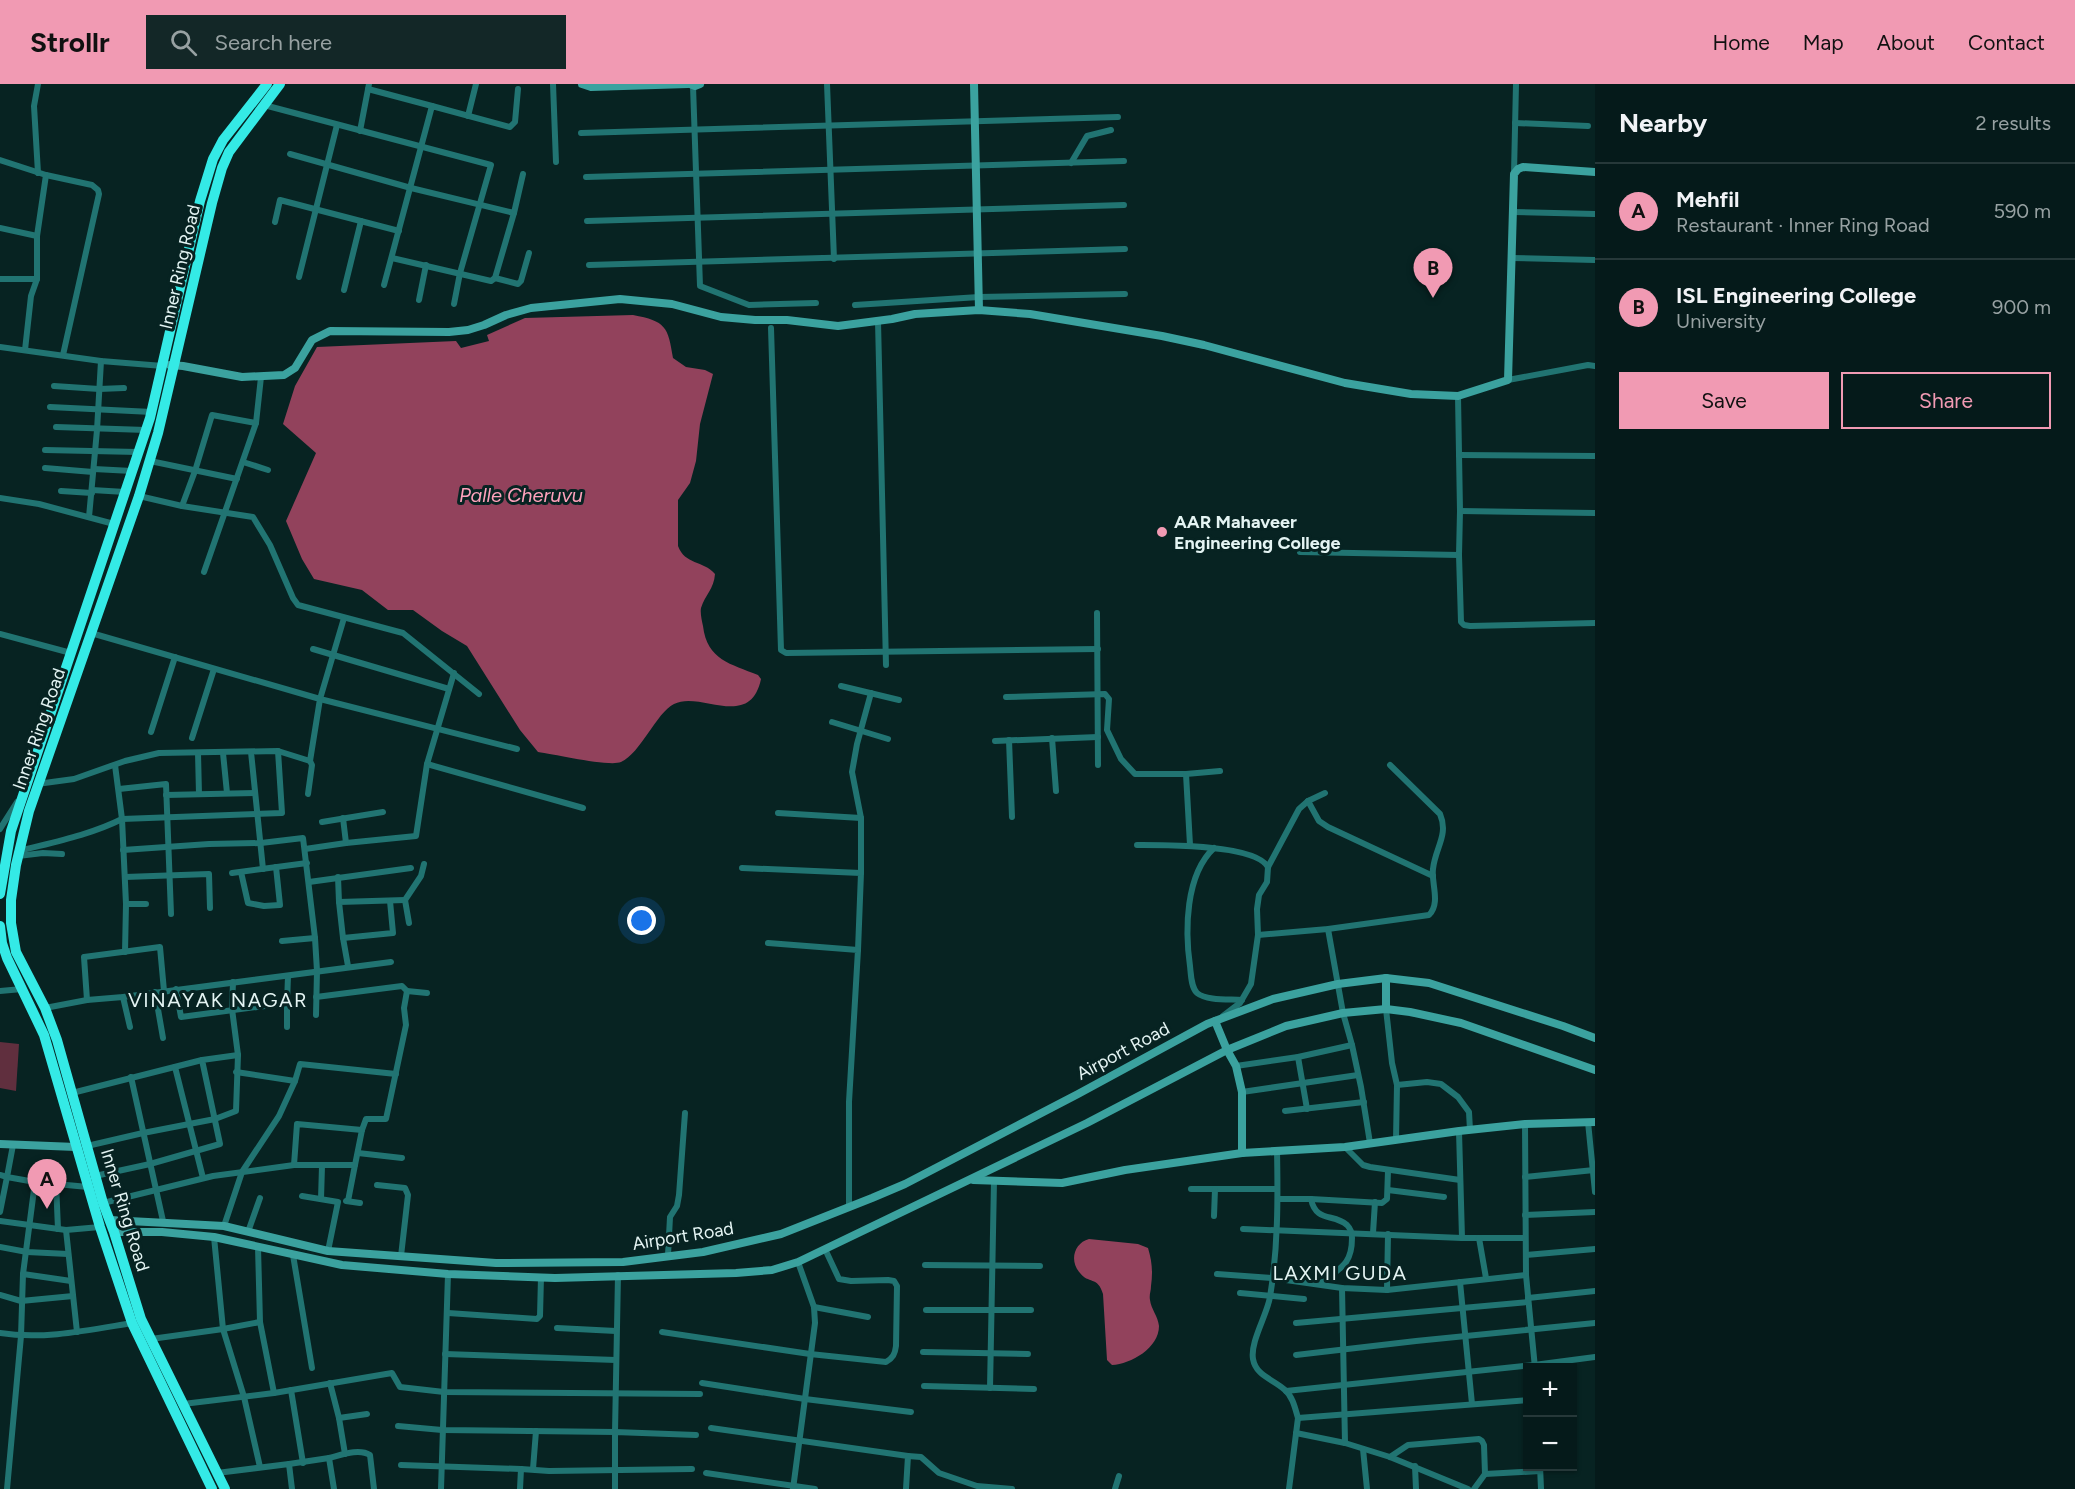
<!DOCTYPE html>
<html lang="en">
<head>
<meta charset="utf-8">
<style>
	:root { --surface:#051a1a; --page:#132727; --text:#f1f3f6; --muted:#97a1a2; --line:#263839; --accent:#f19ab3 }
	body { margin:0; font-family:Figtree,sans-serif; background:var(--page); color:var(--text) }
	.controls { position:absolute; right:18px; bottom:18px; display:grid; overflow:hidden; border-radius:0px; box-shadow:0 2px 4px #0004 }
	.controls button { width:54px; height:54px; display:grid; place-items:center; padding:0; border:0; border-bottom:2px solid var(--line); background:var(--surface); color:var(--text); font:30px sans-serif }
	.you { position:absolute; left:642px; top:837px; width:21px; height:21px; margin:-15px; border:4px solid #fff; border-radius:50%; background:#1a73e8; box-shadow:0 0 0 9px #1a73e833 }
	.badge { display:grid; place-items:center; width:39px; height:39px; border-radius:50%; background:var(--accent); color:#111; font-size:20px; font-weight:700 }
	.pin { position:absolute; translate:-50% -50px; filter:drop-shadow(0 2px 3px #0008) }
	.pin::after { content:''; position:absolute; top:32px; width:21px; height:18px; background:inherit; clip-path:polygon(0 0,100% 0,50% 100%) }
	.list { margin:0; padding:0; list-style:none }
	h2 { display:flex; justify-content:space-between; align-items:center; height:78px; margin:0; padding:0 24px; font-size:26px }
	h2 small { font-size:20px; font-weight:400; color:var(--muted) }
	.list li { display:grid; grid-template-columns:39px 1fr auto; gap:18px; align-items:center; box-sizing:border-box; height:96px; padding:0 24px; border-top:2px solid var(--line) }
	.list b { display:block; font-size:22px; white-space:nowrap }
	.list p { margin:0; font-size:20px; white-space:nowrap; color:var(--muted) }
	.list em { font-size:20px; font-style:normal; color:var(--muted) }
	.actions { display:flex; gap:12px; padding:18px 24px }
	.actions a { flex:1; padding:14px 0; border:2px solid var(--accent); border-radius:0px; text-align:center; font-size:21px; color:var(--accent) }
	.actions .main { background:var(--accent); color:#111 }
	.icon { flex:none; width:33px; height:33px; fill:none; stroke:currentColor; stroke-width:2; stroke-linecap:round; stroke-linejoin:round }
	.map { position:relative; flex:none; width:1595px; height:1405px; overflow:hidden }
	header { display:flex; align-items:center; gap:36px; box-sizing:border-box; height:84px; padding:0 30px; background:var(--accent); color:#111 }
	header strong { font-size:28px }
	nav { display:flex; gap:33px; margin-inline-start:auto; font-size:21px }
	.search { width:420px; height:54px; background:var(--page); display:flex; align-items:center; gap:15px; box-sizing:border-box; padding:0 21px; border-radius:0px; color:var(--muted); font-size:22px }
	main { display:flex }
	aside { flex:1; background:var(--surface) }
	.map>svg:first-child { display:block }
</style>
</head>
<body>
<header>
<strong>Strollr</strong>
<div class="search"><svg class="icon" aria-label="search" viewBox="0 0 24 24"><circle cx="10" cy="10" r="6"/><path d="M15 15l6 6"/></svg>Search here</div>
<nav><a>Home</a><a>Map</a><a>About</a><a>Contact</a></nav>
</header>
<main>
<div class="map">
<svg width="1595" height="1405" viewBox="0 0 1595 1405">
	<rect width="100%" height="100%" fill="#072322"/>
	<polygon fill="#602f3e" points="0,958 19,960 16,1007 0,1004"/>
	<g fill="#92425c">
		<path d="M633,231C666,237 668,243 673,274L686,283L705,286L713,290L700,340L696,377L690,399L678,416V462C685,481 703,476 715,490C714,505 705,511 701,524C700,529 702,537 703,542C707,576 731,580 758,591L761,595C750,647 700,606 674,620C656,629 641,669 621,678C609,683 554,670 538,668L520,646L467,562L442,547L413,526H388L362,506L314,495L302,475L286,437L316,369L283,340L295,302L317,263L456,257L461,264L489,257L487,251L525,234Z"/>
		<path d="M1089,1155L1138,1160L1148,1164C1152,1177 1153,1188 1151,1202C1151,1207 1149,1211 1150,1216C1151,1225 1158,1232 1159,1242C1159,1264 1131,1280 1112,1281L1107,1276L1103,1210C1098,1192 1088,1200 1080,1189C1069,1177 1074,1159 1089,1155Z"/>
	</g>
	<g fill="none" stroke-linecap="round" stroke-linejoin="round">
		<g stroke="#217472" stroke-width="6">
			<polyline points="553,0 556,78"/>
			<polyline points="827,0 834,175"/>
			<polyline points="693,2 700,202 749,221 816,219"/>
			<polyline points="368,5 432,22"/>
			<polyline points="264,19 264,21 491,81 460,189 454,220"/>
			<polyline points="468,32 476,0"/>
			<polyline points="1515,39 1588,42"/>
			<polyline points="360,47 369,0"/>
			<polyline points="581,49 1118,33"/>
			<polyline points="290,70 411,104 514,129 523,90"/>
			<polyline points="0,76 46,91 92,101 98,106 99,110 63,271"/>
			<polyline points="1071,79 1087,52 1111,46"/>
			<polyline points="38,89 34,22 38,0"/>
			<polyline points="1514,89 1516,0"/>
			<polyline points="586,93 1124,77"/>
			<polyline points="1513,128 1595,130"/>
			<polyline points="587,137 1124,121"/>
			<polyline points="275,138 280,116 399,147"/>
			<polyline points="0,144 37,152"/>
			<polyline points="392,174 491,197 495,194 514,129"/>
			<polyline points="1511,174 1595,176"/>
			<polyline points="589,181 1125,165"/>
			<polyline points="299,193 337,41"/>
			<polyline points="495,194 518,200 521,197 529,169"/>
			<polyline points="0,195 37,195"/>
			<polyline points="384,201 432,22 510,43 515,38 518,5"/>
			<polyline points="344,206 361,137"/>
			<polyline points="419,216 426,181"/>
			<polyline points="855,221 979,213 1125,210"/>
			<polyline points="878,237 886,581"/>
			<polyline points="771,244 781,566 786,569 1098,565"/>
			<polyline points="0,263 101,277 163,282"/>
			<polyline points="25,266 31,212 37,195 37,152 46,91"/>
			<polyline points="1508,296 1588,281 1595,282"/>
			<polyline points="54,302 99,305 124,304"/>
			<polyline points="50,323 152,328"/>
			<polyline points="256,339 261,293"/>
			<polyline points="56,343 146,346"/>
			<polyline points="45,366 138,368"/>
			<polyline points="1459,371 1595,372"/>
			<polyline points="150,377 237,395"/>
			<polyline points="243,378 268,386"/>
			<polyline points="45,384 93,388"/>
			<polyline points="94,385 132,387"/>
			<polyline points="92,406 125,408"/>
			<polyline points="61,407 92,409"/>
			<polyline points="139,412 182,422 253,433 270,461 293,514 298,521 403,549 479,610"/>
			<polyline points="0,414 39,420 114,440"/>
			<polyline points="182,422 195,387 212,331 256,339 204,488"/>
			<polyline points="1460,427 1595,429"/>
			<polyline points="89,433 97,346 101,277"/>
			<polyline points="1300,468 1459,471 1460,427 1458,312"/>
			<polyline points="1459,471 1461,538 1464,541 1470,542 1595,539"/>
			<polyline points="1097,529 1098,681"/>
			<polyline points="344,534 320,615 517,665"/>
			<polyline points="0,550 71,569"/>
			<polyline points="313,565 449,605"/>
			<polyline points="841,602 899,616"/>
			<polyline points="1006,613 1105,610 1109,615 1107,646 1121,675 1135,690 1186,690 1220,687"/>
			<polyline points="832,638 888,655"/>
			<polyline points="151,648 175,573"/>
			<polyline points="192,654 214,585"/>
			<polyline points="1052,654 1056,707"/>
			<polyline points="1009,656 1012,733"/>
			<polyline points="995,657 1098,653"/>
			<polyline points="251,668 263,785"/>
			<polyline points="198,669 199,710"/>
			<polyline points="223,669 227,709"/>
			<polyline points="427,680 583,724"/>
			<polyline points="115,681 122,735 126,820 146,820"/>
			<polyline points="1186,690 1190,761"/>
			<polyline points="37,700 74,695 125,677 159,669 278,667 310,677 320,615 91,549"/>
			<polyline points="119,705 166,700 171,830"/>
			<polyline points="308,710 312,681 310,677"/>
			<polyline points="166,711 255,709"/>
			<polyline points="1308,717 1319,737 1328,743 1433,792"/>
			<polyline points="778,729 861,734"/>
			<polyline points="343,734 346,759 416,752 427,680 454,589"/>
			<polyline points="322,738 383,728"/>
			<polyline points="0,745 17,718"/>
			<path d="M1137,761C1162,761 1255,760 1268,783"/>
			<path d="M1214,764C1185,791 1185,847 1190,882C1191,891 1191,903 1197,909C1207,917 1229,915 1242,916"/>
			<polyline points="305,765 346,759"/>
			<polyline points="123,766 209,760 261,759 303,754 315,854 317,887 316,931"/>
			<path d="M19,767C54,758 90,751 122,735L282,729L278,667"/>
			<polyline points="18,772 43,769 62,770"/>
			<polyline points="742,784 861,789 858,866"/>
			<polyline points="241,788 248,819 264,822 280,821 276,783"/>
			<polyline points="232,789 307,779"/>
			<polyline points="861,789 861,734 852,688 857,660 871,609"/>
			<polyline points="125,793 209,790 210,824"/>
			<polyline points="338,793 339,818"/>
			<polyline points="309,798 411,784"/>
			<polyline points="409,839 405,816 421,792 424,780"/>
			<polyline points="1328,845 1343,929 1352,961 1361,1003 1370,1059"/>
			<path d="M1258,851L1328,845L1429,831C1441,819 1431,799 1433,785C1435,764 1449,751 1440,730L1390,681"/>
			<polyline points="343,854 339,818 405,816"/>
			<polyline points="282,857 315,854"/>
			<polyline points="768,859 858,866 849,1018 849,1123"/>
			<polyline points="125,868 126,820"/>
			<polyline points="348,882 343,854 393,849 390,817"/>
			<polyline points="176,905 181,933 287,919 288,892"/>
			<polyline points="0,907 22,905"/>
			<polyline points="407,907 427,909"/>
			<polyline points="155,908 163,954"/>
			<polyline points="123,913 130,943"/>
			<polyline points="316,913 402,902 407,907 404,924 406,941 386,1035 366,1035 362,1046 355,1081"/>
			<polyline points="87,916 84,873 160,863 164,907"/>
			<polyline points="287,919 287,943"/>
			<polyline points="45,924 87,916 123,913 391,878"/>
			<polyline points="1386,925 1392,979 1397,1001 1396,1056"/>
			<polyline points="1223,932 1240,919 1251,900 1258,851 1257,825 1259,811 1267,798 1268,783 1299,725 1308,717 1325,709"/>
			<polyline points="1298,973 1307,1025"/>
			<polyline points="1236,982 1298,973 1352,961"/>
			<polyline points="175,983 203,1094"/>
			<polyline points="236,988 295,997"/>
			<polyline points="131,993 163,1137"/>
			<polyline points="1397,1001 1427,998 1441,1000 1458,1013 1469,1028 1470,1046"/>
			<polyline points="1242,1008 1358,991"/>
			<polyline points="72,1009 202,976"/>
			<polyline points="1285,1027 1364,1018"/>
			<polyline points="1588,1038 1595,1108"/>
			<polyline points="1525,1040 1526,1191 1535,1284"/>
			<polyline points="1459,1047 1462,1154"/>
			<polyline points="13,1061 7,1093 35,1098 88,1103"/>
			<polyline points="87,1062 143,1049 215,1035 236,1027 238,971"/>
			<polyline points="1345,1063 1363,1081 1370,1083 1460,1096"/>
			<path d="M1277,1066C1278,1116 1278,1164 1270,1213C1267,1231 1250,1258 1253,1275C1256,1292 1273,1295 1285,1306C1293,1313 1295,1324 1298,1334L1289,1405"/>
			<polyline points="358,1069 402,1074"/>
			<polyline points="294,1081 297,1040 362,1046"/>
			<polyline points="0,1091 7,1093 0,1128"/>
			<polyline points="95,1092 150,1080 220,1060 202,976 238,971 232,925 233,898"/>
			<polyline points="1525,1093 1594,1086"/>
			<polyline points="56,1099 58,1145"/>
			<polyline points="377,1101 405,1104 408,1111 401,1172"/>
			<polyline points="1191,1105 1277,1105"/>
			<polyline points="1388,1106 1444,1113"/>
			<polyline points="302,1112 338,1118 328,1167"/>
			<polyline points="321,1115 322,1082"/>
			<polyline points="1279,1115 1311,1115 1382,1119 1387,1115 1388,1087"/>
			<path d="M1311,1115C1316,1139 1334,1129 1347,1141C1351,1145 1352,1150 1352,1154C1352,1181 1340,1184 1321,1199"/>
			<polyline points="346,1117 360,1119"/>
			<polyline points="103,1119 213,1092 294,1081 355,1081 348,1117"/>
			<polyline points="1525,1131 1595,1128"/>
			<polyline points="1214,1132 1215,1105"/>
			<polyline points="0,1137 66,1146 100,1143"/>
			<polyline points="224,1142 242,1088 279,1032 295,997 300,980 396,990"/>
			<polyline points="1243,1145 1462,1154 1525,1154"/>
			<polyline points="66,1146 77,1248"/>
			<polyline points="248,1148 260,1114"/>
			<polyline points="1373,1149 1375,1118"/>
			<polyline points="214,1153 223,1245 244,1313 260,1383"/>
			<polyline points="1479,1154 1486,1194"/>
			<polyline points="0,1163 27,1168 68,1170"/>
			<polyline points="258,1163 260,1238 274,1309"/>
			<polyline points="293,1171 312,1284"/>
			<polyline points="668,1171 670,1133 677,1122 679,1111 685,1029"/>
			<polyline points="1526,1171 1595,1165"/>
			<polyline points="925,1181 1040,1182"/>
			<polyline points="23,1190 71,1197"/>
			<polyline points="1217,1190 1272,1194 1342,1204 1387,1206 1526,1191"/>
			<polyline points="1460,1198 1472,1320"/>
			<polyline points="1342,1204 1345,1359"/>
			<polyline points="1387,1206 1388,1150"/>
			<polyline points="1240,1209 1304,1215"/>
			<polyline points="0,1211 21,1217 73,1212"/>
			<polyline points="1528,1214 1595,1207"/>
			<polyline points="814,1223 868,1233"/>
			<polyline points="926,1226 1031,1226"/>
			<polyline points="448,1229 537,1235 540,1232 541,1193"/>
			<polyline points="1296,1239 1528,1218"/>
			<polyline points="557,1244 616,1247"/>
			<path d="M662,1248L810,1270L886,1278C893,1274 895,1270 896,1262L897,1202L894,1197L888,1196L851,1197L839,1195L825,1165"/>
			<path d="M0,1249C43,1256 89,1246 132,1239"/>
			<polyline points="151,1255 223,1245 260,1238"/>
			<polyline points="923,1268 1028,1270"/>
			<polyline points="445,1270 616,1276"/>
			<polyline points="1296,1271 1416,1257 1595,1239"/>
			<polyline points="330,1299 339,1334 345,1370"/>
			<polyline points="702,1299 805,1315 911,1328"/>
			<polyline points="924,1302 1034,1305"/>
			<polyline points="990,1304 994,1097"/>
			<polyline points="291,1306 303,1379"/>
			<polyline points="1286,1307 1534,1281 1595,1273"/>
			<polyline points="183,1320 274,1309 392,1289 400,1303 444,1308 700,1310"/>
			<polyline points="339,1334 367,1330"/>
			<polyline points="1298,1334 1528,1316"/>
			<polyline points="398,1342 442,1346 615,1348 618,1191"/>
			<polyline points="711,1344 908,1372 906,1405"/>
			<polyline points="1296,1349 1345,1359 1390,1373 1468,1405"/>
			<polyline points="1363,1365 1367,1405"/>
			<polyline points="908,1372 921,1373 939,1389 977,1402 1012,1405"/>
			<polyline points="1390,1373 1408,1361 1479,1355 1482,1357 1484,1361 1485,1390 1474,1405"/>
			<path d="M329,1374C341,1371 359,1364 370,1371L374,1405"/>
			<polyline points="289,1380 329,1374 334,1405"/>
			<polyline points="401,1381 521,1385"/>
			<polyline points="1415,1382 1416,1405"/>
			<polyline points="1540,1382 1541,1405"/>
			<polyline points="533,1385 536,1347"/>
			<polyline points="217,1389 289,1380 292,1405"/>
			<polyline points="706,1389 815,1405"/>
			<polyline points="1485,1390 1540,1387"/>
			<polyline points="7,1405 21,1252 23,1190 35,1098"/>
			<polyline points="441,1405 448,1190"/>
			<polyline points="520,1405 521,1385 549,1387 692,1385"/>
			<polyline points="615,1405 615,1348 696,1351"/>
			<polyline points="793,1405 815,1239 814,1223 798,1178"/>
			<polyline points="1115,1405 1119,1392"/>
		</g>
		<g stroke="#3ba29f" stroke-width="8">
			<polyline points="582,0 591,3 688,0"/>
			<polyline points="690,0 695,2 700,0"/>
			<polyline points="974,0 979,226"/>
			<polyline points="170,281 183,282 242,293 284,291 295,284 312,256 330,247 449,248 468,246 484,241 506,231 531,224 620,215 672,220 721,233 755,236 787,236 838,242 892,235 915,230 979,226 1030,230 1162,252 1204,261 1345,299 1411,310 1458,312 1508,296 1514,90 1518,85 1523,83 1595,88"/>
			<polyline points="1386,894 1386,925"/>
			<polyline points="1215,937 1227,966 1236,982 1242,1008 1242,1069"/>
			<polyline points="0,1060 76,1063"/>
			<polyline points="973,1096 1062,1099 1125,1086 1242,1069 1345,1063 1459,1047 1525,1040 1595,1038"/>
			<polyline points="110,1136 224,1142 328,1167 496,1179 623,1178 703,1168 781,1150 872,1114 905,1100 1078,1010 1207,940 1273,915 1338,900 1386,894 1429,899 1563,942 1595,954"/>
			<polyline points="114,1148 162,1148 214,1153 342,1181 448,1190 555,1194 736,1189 772,1186 798,1178 1087,1039 1227,966 1286,942 1343,929 1386,925 1410,928 1461,939 1595,986"/>
		</g>
		<g stroke="#34eae6" stroke-width="10">
			<polyline points="0,810 11,747 150,334 200,117 213,75 223,56 267,0"/>
			<polyline points="0,842 2,859 7,874 44,951 100,1143 132,1239 212,1405"/>
			<polyline points="225,1405 141,1235 114,1148 103,1119 57,956 45,924 16,868 11,839 11,816 16,781 29,727 139,412 158,349 212,119 222,84 229,68 280,0"/>
		</g>
	</g>
	<circle fill="#f19ab3" stroke="#072322" stroke-width="2" cx="1162" cy="448" r="6"/>
	<g text-anchor="middle" dominant-baseline="central" stroke-width="6" stroke-linejoin="round" paint-order="stroke">
		<g font-size="18" fill="#e4f4f3" stroke="#072322">
			<text transform="translate(180 183) rotate(-77)">Inner Ring Road</text>
			<text transform="translate(39 645) rotate(-71)">Inner Ring Road</text>
			<text transform="translate(1123 967) rotate(-28)">Airport Road</text>
			<text transform="translate(125 1126) rotate(73)">Inner Ring Road</text>
			<text transform="translate(683 1152) rotate(-9)">Airport Road</text>
		</g>
		<g font-size="18" font-weight="bold" fill="#e4f4f3" stroke="#072322" text-anchor="start">
			<text x="1174" y="438">AAR Mahaveer<tspan x="1174" dy="21">Engineering College</tspan></text>
		</g>
		<g font-size="20" font-style="italic" fill="#fea2bc" stroke="#072322">
			<text x="521" y="411">Palle Cheruvu</text>
		</g>
		<g font-size="20" letter-spacing="1.5" fill="#e4f4f3" stroke="#072322">
			<text x="218" y="916">VINAYAK NAGAR</text>
			<text x="1340" y="1189">LAXMI GUDA</text>
		</g>
	</g>
</svg>
<div class="controls">
<button>+</button>
<button>−</button>
</div>
<div class="you"></div>
<div class="pin badge" style="left:47px;top:1125px">A</div>
<div class="pin badge" style="left:1433px;top:214px">B</div>
</div>
<aside>
<h2>Nearby<small>2 results</small></h2>
<ul class="list">
<li><span class="badge">A</span><div><b>Mehfil</b><p>Restaurant · Inner Ring Road</p></div><em>590 m</em></li>
<li><span class="badge">B</span><div><b>ISL Engineering College</b><p>University</p></div><em>900 m</em></li>
</ul>
<div class="actions"><a class="main">Save</a><a>Share</a></div>
</aside>
</main>
</body>
</html>
